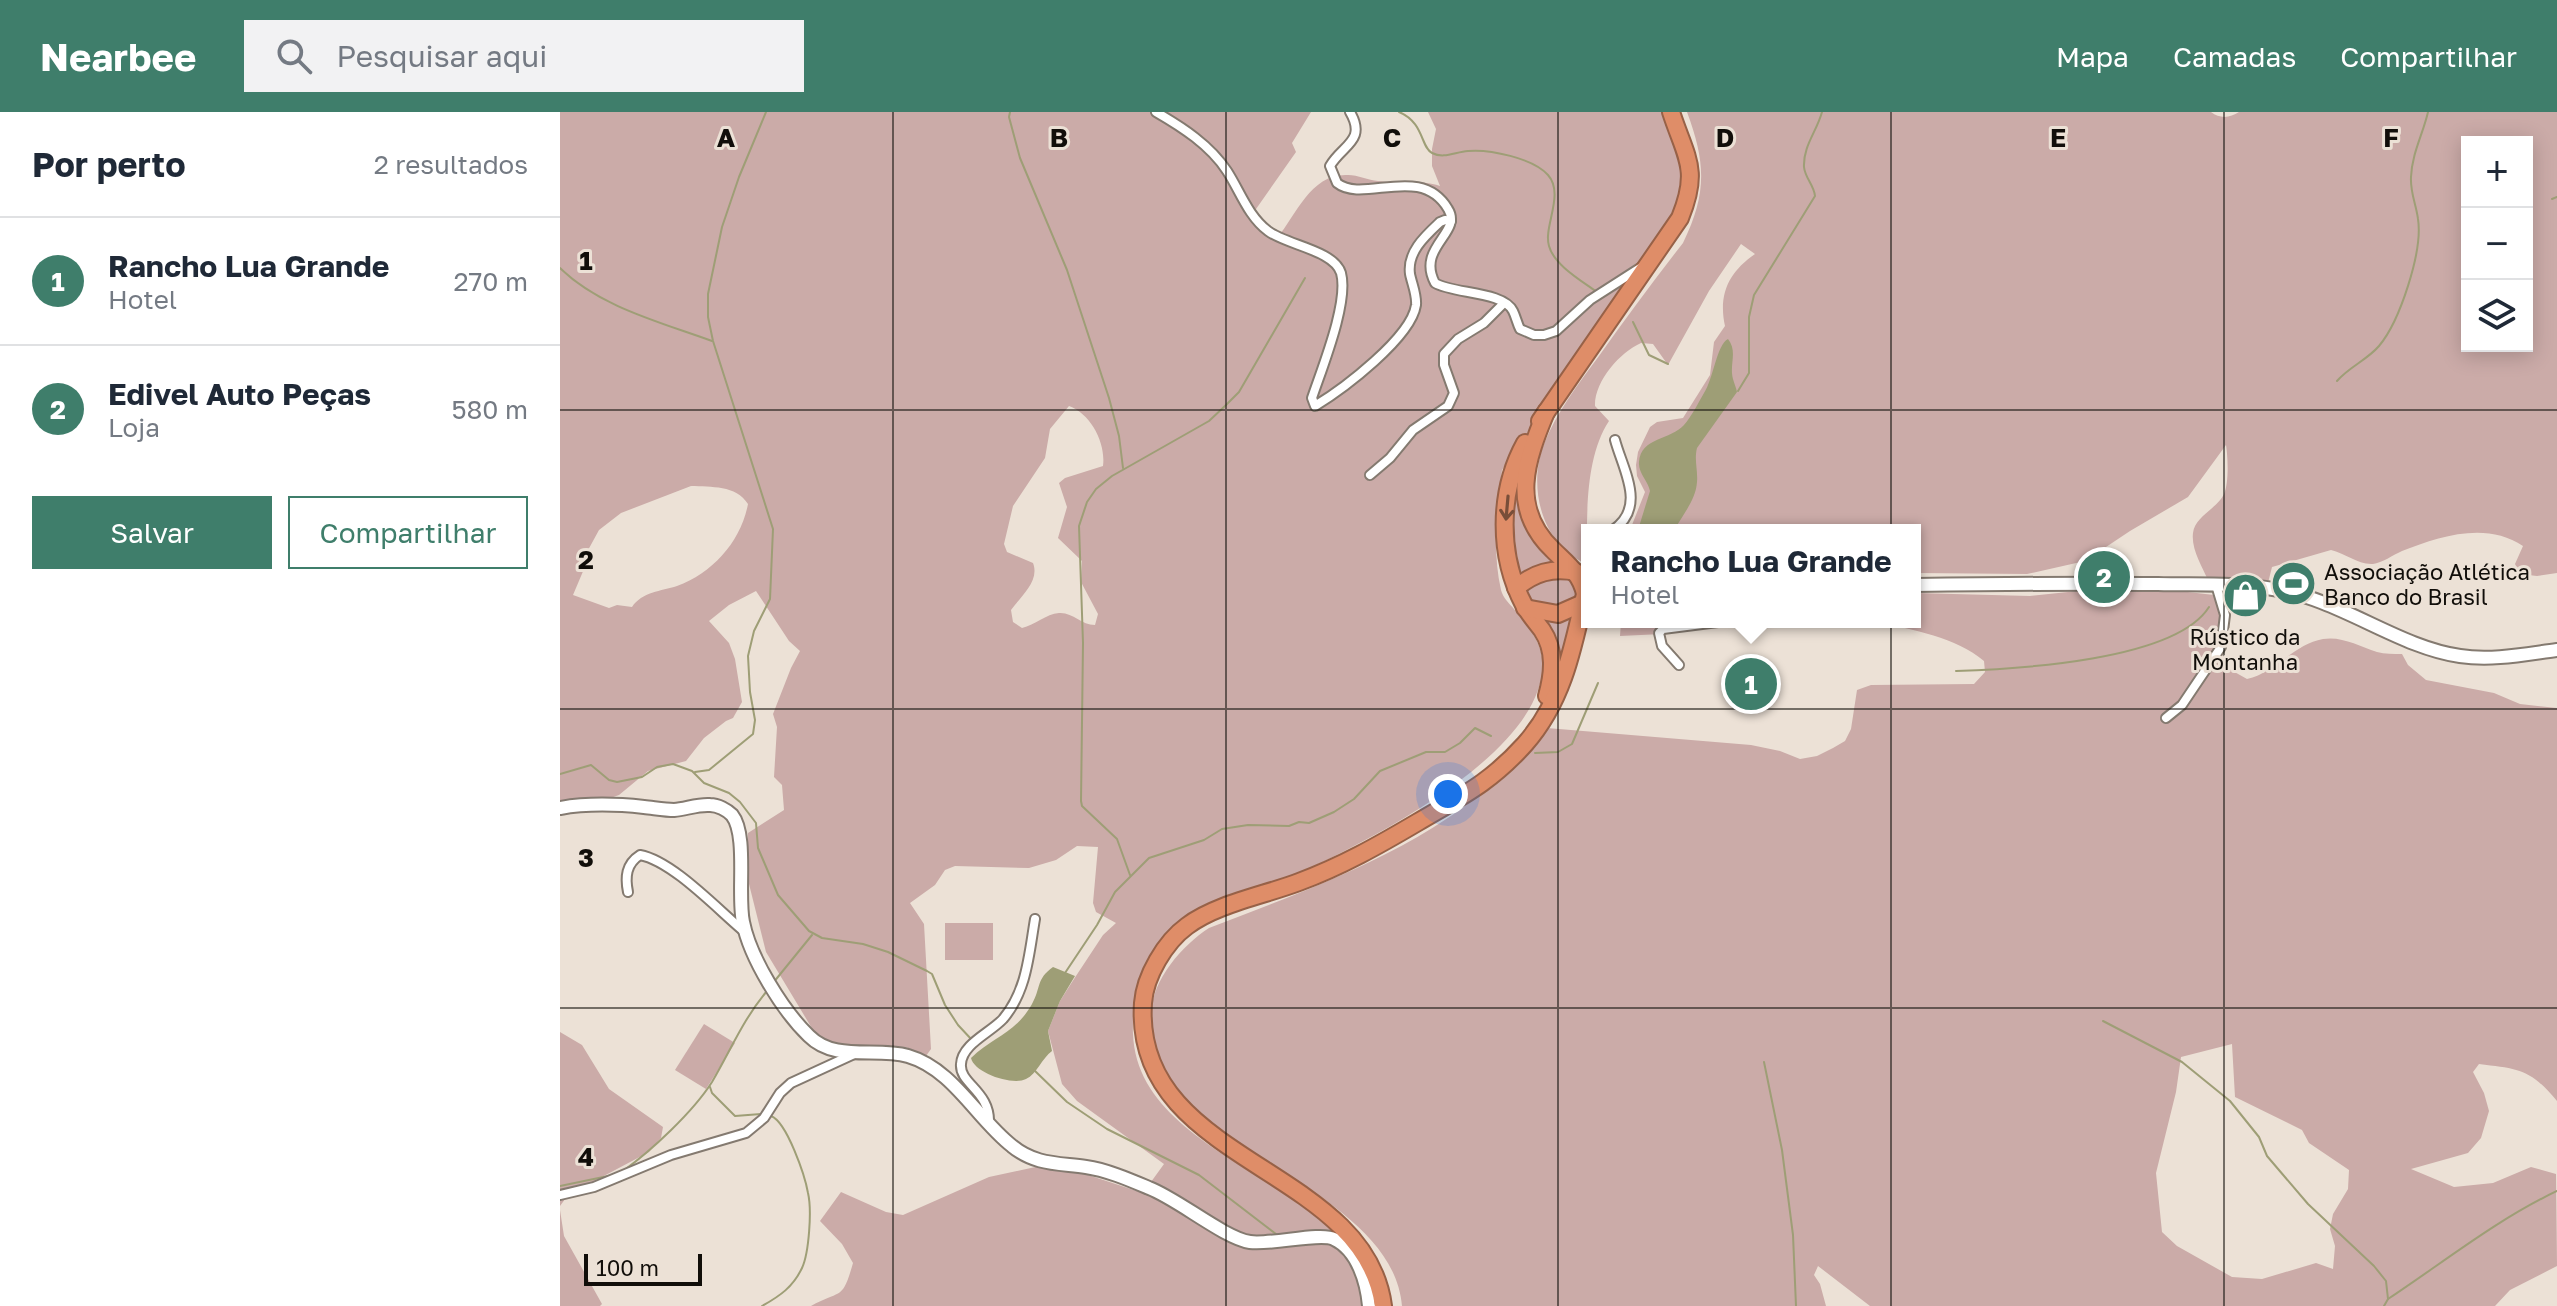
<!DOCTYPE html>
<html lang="pt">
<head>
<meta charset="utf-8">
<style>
	:root { --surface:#fff; --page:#f2f2f3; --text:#1f2937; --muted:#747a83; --line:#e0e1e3; --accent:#3f7e6b }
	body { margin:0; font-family:"Golos Text",sans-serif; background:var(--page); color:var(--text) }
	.controls { position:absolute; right:24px; top:24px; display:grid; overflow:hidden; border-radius:0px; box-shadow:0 4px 20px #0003 }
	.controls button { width:72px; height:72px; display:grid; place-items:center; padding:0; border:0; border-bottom:2px solid var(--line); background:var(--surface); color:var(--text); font:40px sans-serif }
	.scale { position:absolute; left:24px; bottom:20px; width:118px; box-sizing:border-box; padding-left:8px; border:4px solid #110e0a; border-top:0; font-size:22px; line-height:28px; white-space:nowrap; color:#110e0a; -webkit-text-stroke:6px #ece1d6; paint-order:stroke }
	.you { position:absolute; left:888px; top:682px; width:28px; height:28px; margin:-20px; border:6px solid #fff; border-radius:50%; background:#1a73e8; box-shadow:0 0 0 12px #1a73e833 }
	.badge { display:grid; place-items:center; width:52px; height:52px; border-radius:50%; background:var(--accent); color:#fff; font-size:26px; font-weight:700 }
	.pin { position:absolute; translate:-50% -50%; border:4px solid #fff; box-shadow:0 2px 8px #0006 }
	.popup { position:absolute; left:1021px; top:412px; width:340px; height:104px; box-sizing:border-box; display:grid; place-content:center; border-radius:0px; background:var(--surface); filter:drop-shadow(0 2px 6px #0005); font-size:26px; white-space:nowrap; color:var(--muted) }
	.popup b { font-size:30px; color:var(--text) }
	.popup::after { content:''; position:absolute; left:50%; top:100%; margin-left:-16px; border:16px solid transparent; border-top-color:var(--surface) }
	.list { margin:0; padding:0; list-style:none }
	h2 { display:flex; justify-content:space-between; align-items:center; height:104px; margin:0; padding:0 32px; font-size:34px }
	h2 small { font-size:26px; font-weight:400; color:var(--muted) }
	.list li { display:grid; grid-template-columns:52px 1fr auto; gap:24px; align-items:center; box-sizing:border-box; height:128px; padding:0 32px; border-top:2px solid var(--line) }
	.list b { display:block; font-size:30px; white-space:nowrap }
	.list p { margin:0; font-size:26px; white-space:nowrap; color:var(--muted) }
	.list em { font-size:26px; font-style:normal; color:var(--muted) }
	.actions { display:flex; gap:16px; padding:24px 32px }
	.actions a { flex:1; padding:18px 0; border:2px solid var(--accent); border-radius:0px; text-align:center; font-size:28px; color:var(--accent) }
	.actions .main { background:var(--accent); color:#fff }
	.icon { flex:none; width:44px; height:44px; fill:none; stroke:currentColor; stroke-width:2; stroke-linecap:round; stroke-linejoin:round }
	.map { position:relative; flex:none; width:1997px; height:1194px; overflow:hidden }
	header { display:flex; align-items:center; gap:48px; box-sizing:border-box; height:112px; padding:0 40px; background:var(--accent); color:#fff }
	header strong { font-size:38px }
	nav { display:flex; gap:44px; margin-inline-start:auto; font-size:28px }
	.search { width:560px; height:72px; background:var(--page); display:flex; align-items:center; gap:20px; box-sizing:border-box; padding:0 28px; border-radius:0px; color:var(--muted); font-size:30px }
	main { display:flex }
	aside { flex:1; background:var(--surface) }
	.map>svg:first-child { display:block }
</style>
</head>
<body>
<header>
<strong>Nearbee</strong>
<div class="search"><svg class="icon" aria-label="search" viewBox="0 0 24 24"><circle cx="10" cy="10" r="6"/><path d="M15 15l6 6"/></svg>Pesquisar aqui</div>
<nav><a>Mapa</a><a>Camadas</a><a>Compartilhar</a></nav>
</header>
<main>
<aside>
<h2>Por perto<small>2 resultados</small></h2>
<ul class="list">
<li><span class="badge">1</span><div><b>Rancho Lua Grande</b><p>Hotel</p></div><em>270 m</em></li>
<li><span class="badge">2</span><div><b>Edivel Auto Peças</b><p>Loja</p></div><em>580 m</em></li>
</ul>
<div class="actions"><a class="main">Salvar</a><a>Compartilhar</a></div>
</aside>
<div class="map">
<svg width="1997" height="1194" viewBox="0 0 1997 1194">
	<rect width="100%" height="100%" fill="#ece1d6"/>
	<g fill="#cbaba8" fill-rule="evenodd">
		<path d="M0,0H751L732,31L736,40L689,107L704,122L717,126C737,102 751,61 788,63C798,63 808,68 818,69C839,72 860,67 880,74L872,54V37L876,17L868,0H1111L1124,34L1125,86L942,358C937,398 932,438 941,478C943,486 949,491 954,497C976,523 991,543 978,578C948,664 780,744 700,779C682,787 661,791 644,801C635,806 587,864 582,875C576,888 572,907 573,922C577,1029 732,1061 788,1136C800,1152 801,1175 805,1194H251C281,1177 282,1190 293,1151L282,1132L260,1109L281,1080L326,1100L343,1103L429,1065L480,1054L525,1062L583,1081L604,1052L517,989L502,972L488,919L500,889L514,867L543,823L556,811L536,800L533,791L538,735L517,734L496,748L469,756L395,754L385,758L375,773L350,791L364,812L371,937L366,944L346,935L307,934L282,937L265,930L253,918L206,840L188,768V721L224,698L222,673L214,665L217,615L213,602L231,556L240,539L229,529L196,479L169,493L149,509L169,531L175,547L182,590L173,606L166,609L144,626L126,649L88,659L59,683L42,689L0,694ZM509,294C531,302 546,331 543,354L505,366L499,371L507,395L498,426L522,449L521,470L538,502L535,513C521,513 513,500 499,501C486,502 475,513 462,516L453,510L451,498C461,484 480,469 473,451L447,440L444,432L453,394L485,346L490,317ZM131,374C151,375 176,373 188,392C181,429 153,461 117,474C101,479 82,480 72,495L57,493L49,496L13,483L24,457L21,451L39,418L61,401Z"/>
		<path d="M1127,0H1651C1660,7 1670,6 1679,0H1997V461L1977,464L1960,462L1955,452L1963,434C1927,409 1879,424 1842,439C1833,443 1822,451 1813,452C1798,453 1785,441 1771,438L1712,455L1708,471L1648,468C1642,454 1631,437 1633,421C1635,404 1657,397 1664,382C1669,371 1668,345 1666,333L1628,385L1570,419L1525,449L1467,462L1355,461V418H1070L1085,380L1077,364L1076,353L1078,340L1090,315L1097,310L1123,306L1150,263L1154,230L1165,214C1158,182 1169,160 1195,142L1181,132L1149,179L1108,253L1093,232L1081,231C1060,240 1034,270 1035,294L1049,309C1024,347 1027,408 1027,452C982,434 967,375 984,332C996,301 1019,271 1039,244C1066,206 1094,168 1123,131C1147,82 1146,51 1127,0ZM1907,30H1967V234H1907Z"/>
		<path d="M961,351L964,397L1004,454C985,454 972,456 957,466L950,397Z"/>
		<polygon points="1006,465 1011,468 1018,483 1013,492 981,497 968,483 967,476 977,466"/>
		<path d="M1527,478L1619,479L1663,484L1669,500L1661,513L1656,541L1671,558L1687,567C1715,561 1734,532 1763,527C1782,524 1799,534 1817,540C1825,542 1833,542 1842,542L1848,553L1866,568L1934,581L1960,592L1997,596V989C1970,957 1960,957 1919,952L1913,960L1924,981L1929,999L1921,1026L1908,1041L1851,1057L1894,1075L1933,1071L1971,1055L1996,1062L1997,1154L1950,1178L1935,1194H1310L1258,1154L1254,1163L1260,1172L1266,1194H842C833,1089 659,1047 602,964C595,954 594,923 592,910C586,874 621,834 649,816C771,769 904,723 987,616L1191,633L1220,639L1240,647L1257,644L1273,636L1285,629L1291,617L1297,578L1311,573L1414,572L1425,560L1424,549C1396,525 1353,518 1317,510H1355V481L1470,484ZM1672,932L1675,985L1742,1018L1749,1031L1789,1058L1788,1077L1773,1102L1770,1117L1775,1134L1773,1157L1756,1151L1702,1167L1672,1165L1617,1134L1602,1120L1596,1061L1616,980L1621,945Z"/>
		<polygon points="1016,502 990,588 981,506"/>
		<polygon points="1061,510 1139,510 1102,522 1060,524"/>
		<rect x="385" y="811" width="48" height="37"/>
		<polygon points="144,912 175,931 146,977 115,958"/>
		<polygon points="0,920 22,933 49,977 103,1015 101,1026 89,1040 8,1083 0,1094"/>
		<polygon points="0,1098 4,1124 42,1192 40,1194 0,1194"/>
	</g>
	<g fill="#9e9e76">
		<path d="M1168,227C1178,240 1169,252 1173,267C1174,271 1176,275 1177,280L1137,336C1134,348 1138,358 1137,370C1136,387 1123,403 1114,418H1078L1090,379C1088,369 1078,361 1079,350C1081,325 1111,328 1124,313C1132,304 1138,291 1144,281C1153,268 1157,232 1168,227Z"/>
		<path d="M493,855L515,864L500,889L488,919L492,939C482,946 477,962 466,967C453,974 414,961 411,946C434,924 455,922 472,892C481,876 476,867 493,855Z"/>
	</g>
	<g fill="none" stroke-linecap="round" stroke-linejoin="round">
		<g stroke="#9e9e76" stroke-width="2">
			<polyline points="450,0 449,5 460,46 507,158 549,286 559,324 563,356"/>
			<path d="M839,0C864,10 861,36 872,41C884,47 895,40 908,39C929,37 973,46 988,63C1005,82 983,115 989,134C994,153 1022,169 1037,180"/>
			<polyline points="1992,87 1997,85"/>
			<path d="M0,156C40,195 100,210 152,229"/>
			<polyline points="1073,210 1089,243 1108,252"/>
			<path d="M1777,269C1789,255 1807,248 1819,234C1840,209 1863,139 1858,107C1856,92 1850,80 1851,65C1852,41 1863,22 1868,0"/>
			<path d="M1178,279L1189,261V205L1194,183L1255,84C1254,73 1245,66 1244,55C1243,34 1257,19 1262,0"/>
			<polyline points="1108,534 1118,545"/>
			<path d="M1396,559C1456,557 1615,549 1649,495"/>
			<polyline points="975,641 998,640 1012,632 1038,571"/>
			<polyline points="135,660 149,658 193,622 195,608 190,580 188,544 194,519 210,487 213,417 153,229 148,205 148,182 162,115 179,65 206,0"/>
			<polyline points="0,662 31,653 49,668 57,670 82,665 97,655 113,652 132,659 144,671 169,681 180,690 196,711 198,736 218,783 249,819 262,826 303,832 328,840 367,859 372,862 385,893 398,913 412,928"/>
			<polyline points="570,763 557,727 522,694 521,689 523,531 519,414 527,390 536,377 552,364 649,309 666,293 679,280 745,166"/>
			<polyline points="505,861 537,813 555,780 589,746 644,728 662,717 688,713 729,714 739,710 749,711 774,700 794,687 820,659 866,640 885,640 900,631 915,616 931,624"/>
			<polyline points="213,871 252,823"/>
			<polyline points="1543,909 1622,950 1670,989 1699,1025 1707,1044 1748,1092 1814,1154 1826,1169 1828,1187"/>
			<polyline points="1204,950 1222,1038 1233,1123 1236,1194"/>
			<polyline points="474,958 507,990 547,1017 639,1063 716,1122"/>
			<polyline points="150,975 152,981 175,1004 201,1002"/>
			<path d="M63,1059C91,1039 133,1000 152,970C171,938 182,909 207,879"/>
			<polyline points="0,1074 53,1063"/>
			<path d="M202,1194C220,1184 233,1175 242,1156C249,1141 252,1098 248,1081C245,1064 227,1010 211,1004"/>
			<path d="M1824,1194L1828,1187C1884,1150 1936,1108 1997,1079"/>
		</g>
		<defs>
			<g id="street">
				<path d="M596,0C622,15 650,33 667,59C680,79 688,104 708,119C726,133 774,138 781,161C789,190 762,256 752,286L755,294C783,277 851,226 856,193C857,183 852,172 850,162C847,140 865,124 880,110L885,108L891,109"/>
				<path d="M790,0C807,29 782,33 770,54L777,71C803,92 861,51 888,97C903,121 856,135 875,171C893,182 943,179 953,199C956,205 957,211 960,217L974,223H984L996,219L1030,188L1083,154"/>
				<polyline points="810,363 830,346 853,318 888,294 894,281 884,253 884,242 898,227 924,211 944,191"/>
				<path d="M1053,418C1087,395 1063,358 1055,328"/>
				<polyline points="1119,553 1102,534 1099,521 1103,517 1158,510"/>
				<polyline points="1606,606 1622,593 1661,535 1665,503 1656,473"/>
				<path d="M68,780C65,765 66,752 80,743C113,749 159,799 186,821"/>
				<path d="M429,1012C431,979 399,972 401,952C402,932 430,921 443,907C467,879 469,842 475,807"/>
				<polyline points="0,1083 34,1075 111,1043 186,1021 204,1006 220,981 231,971 294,942"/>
			</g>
			<g id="secondary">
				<path d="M1355,473C1436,472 1517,471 1598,472C1636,473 1675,471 1713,477C1779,486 1837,535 1900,544C1932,549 1966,542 1997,538"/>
				<path d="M0,696C28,691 56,692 84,695C94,696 105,698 114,698C126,697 138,692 150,693C158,693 167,698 172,703C188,723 177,783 183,810C190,846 223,899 249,924C275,950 315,935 348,944C393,957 417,1007 452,1034C475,1053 498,1051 526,1055C547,1058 570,1068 589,1076C618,1087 664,1126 690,1130C712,1133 760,1120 774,1127C798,1138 807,1171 809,1194"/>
			</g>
			<g id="highway">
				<path d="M980,309L1120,106C1140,57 1126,46 1111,0"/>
				<path d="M965,331C938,380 938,444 964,493C969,502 976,510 982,518C996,539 993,562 987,584"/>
				<path d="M956,476C974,461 992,455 1016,460"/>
				<polyline points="965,496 998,502 1023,491"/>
				<path d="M823,1194C805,1054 572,1051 583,891C585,864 605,830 627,814C656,792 705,783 739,770C782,754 819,733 858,710C902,684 930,671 965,632C1003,589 1013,536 1025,482C1021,462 1007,452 993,438C949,396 966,348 986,300"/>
			</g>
		</defs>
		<use href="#street" stroke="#847a70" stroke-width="12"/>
		<use href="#secondary" stroke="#847a70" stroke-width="16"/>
		<use href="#highway" stroke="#976147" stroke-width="20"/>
		<use href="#street" stroke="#fff" stroke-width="8"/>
		<use href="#secondary" stroke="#fff" stroke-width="12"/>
		<use href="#highway" stroke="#df8d68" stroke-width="16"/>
	</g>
	<defs><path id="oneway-shaft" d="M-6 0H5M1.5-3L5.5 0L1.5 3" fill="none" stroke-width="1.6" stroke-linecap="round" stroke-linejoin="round" transform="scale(2)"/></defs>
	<use stroke="#784e39" href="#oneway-shaft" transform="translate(947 396) rotate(95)"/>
	<path fill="none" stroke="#110e0a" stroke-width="2" stroke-opacity="0.55" d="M333,0V1194M666,0V1194M998,0V1194M1331,0V1194M1664,0V1194M0,298H1997M0,597H1997M0,896H1997"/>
	<defs>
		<symbol id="stadium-disc" viewBox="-11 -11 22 22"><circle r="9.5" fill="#3f7e6b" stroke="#ece1d6"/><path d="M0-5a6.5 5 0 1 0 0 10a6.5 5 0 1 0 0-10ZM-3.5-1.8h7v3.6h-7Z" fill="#fff"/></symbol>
		<symbol id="shop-disc" viewBox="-11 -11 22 22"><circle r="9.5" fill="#3f7e6b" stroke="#ece1d6"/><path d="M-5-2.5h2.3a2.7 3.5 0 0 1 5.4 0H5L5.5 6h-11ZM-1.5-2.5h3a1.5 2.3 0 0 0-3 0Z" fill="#fff"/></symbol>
	</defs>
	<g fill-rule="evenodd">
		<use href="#stadium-disc" x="1708" y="446" width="51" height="51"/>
		<use href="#shop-disc" x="1660" y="458" width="51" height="51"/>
	</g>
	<g text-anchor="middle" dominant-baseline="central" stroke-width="6" stroke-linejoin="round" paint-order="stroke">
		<g font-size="22" fill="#110e0a" stroke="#ece1d6" text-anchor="start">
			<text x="1764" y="459">Associação Atlética<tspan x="1764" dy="25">Banco do Brasil</tspan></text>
			<text x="1685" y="524" text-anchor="middle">Rústico da<tspan x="1685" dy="25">Montanha</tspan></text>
		</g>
	</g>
	<g font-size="26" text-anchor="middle" font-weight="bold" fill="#110e0a" stroke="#ece1d6" stroke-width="6" stroke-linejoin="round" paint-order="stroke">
		<text x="166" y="35">A</text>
		<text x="499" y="35">B</text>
		<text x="832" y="35">C</text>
		<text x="1165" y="35">D</text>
		<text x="1498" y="35">E</text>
		<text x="1831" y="35">F</text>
		<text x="26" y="158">1</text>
		<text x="26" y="457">2</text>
		<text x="26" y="755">3</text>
		<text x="26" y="1054">4</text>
	</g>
</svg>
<div class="controls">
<button>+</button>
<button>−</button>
<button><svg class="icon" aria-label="layers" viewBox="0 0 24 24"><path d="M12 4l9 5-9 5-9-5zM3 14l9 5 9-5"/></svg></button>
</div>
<div class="scale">100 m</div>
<div class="you"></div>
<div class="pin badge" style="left:1191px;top:572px">1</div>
<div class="popup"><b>Rancho Lua Grande</b>Hotel</div>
<div class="pin badge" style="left:1544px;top:465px">2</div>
</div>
</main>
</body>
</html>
